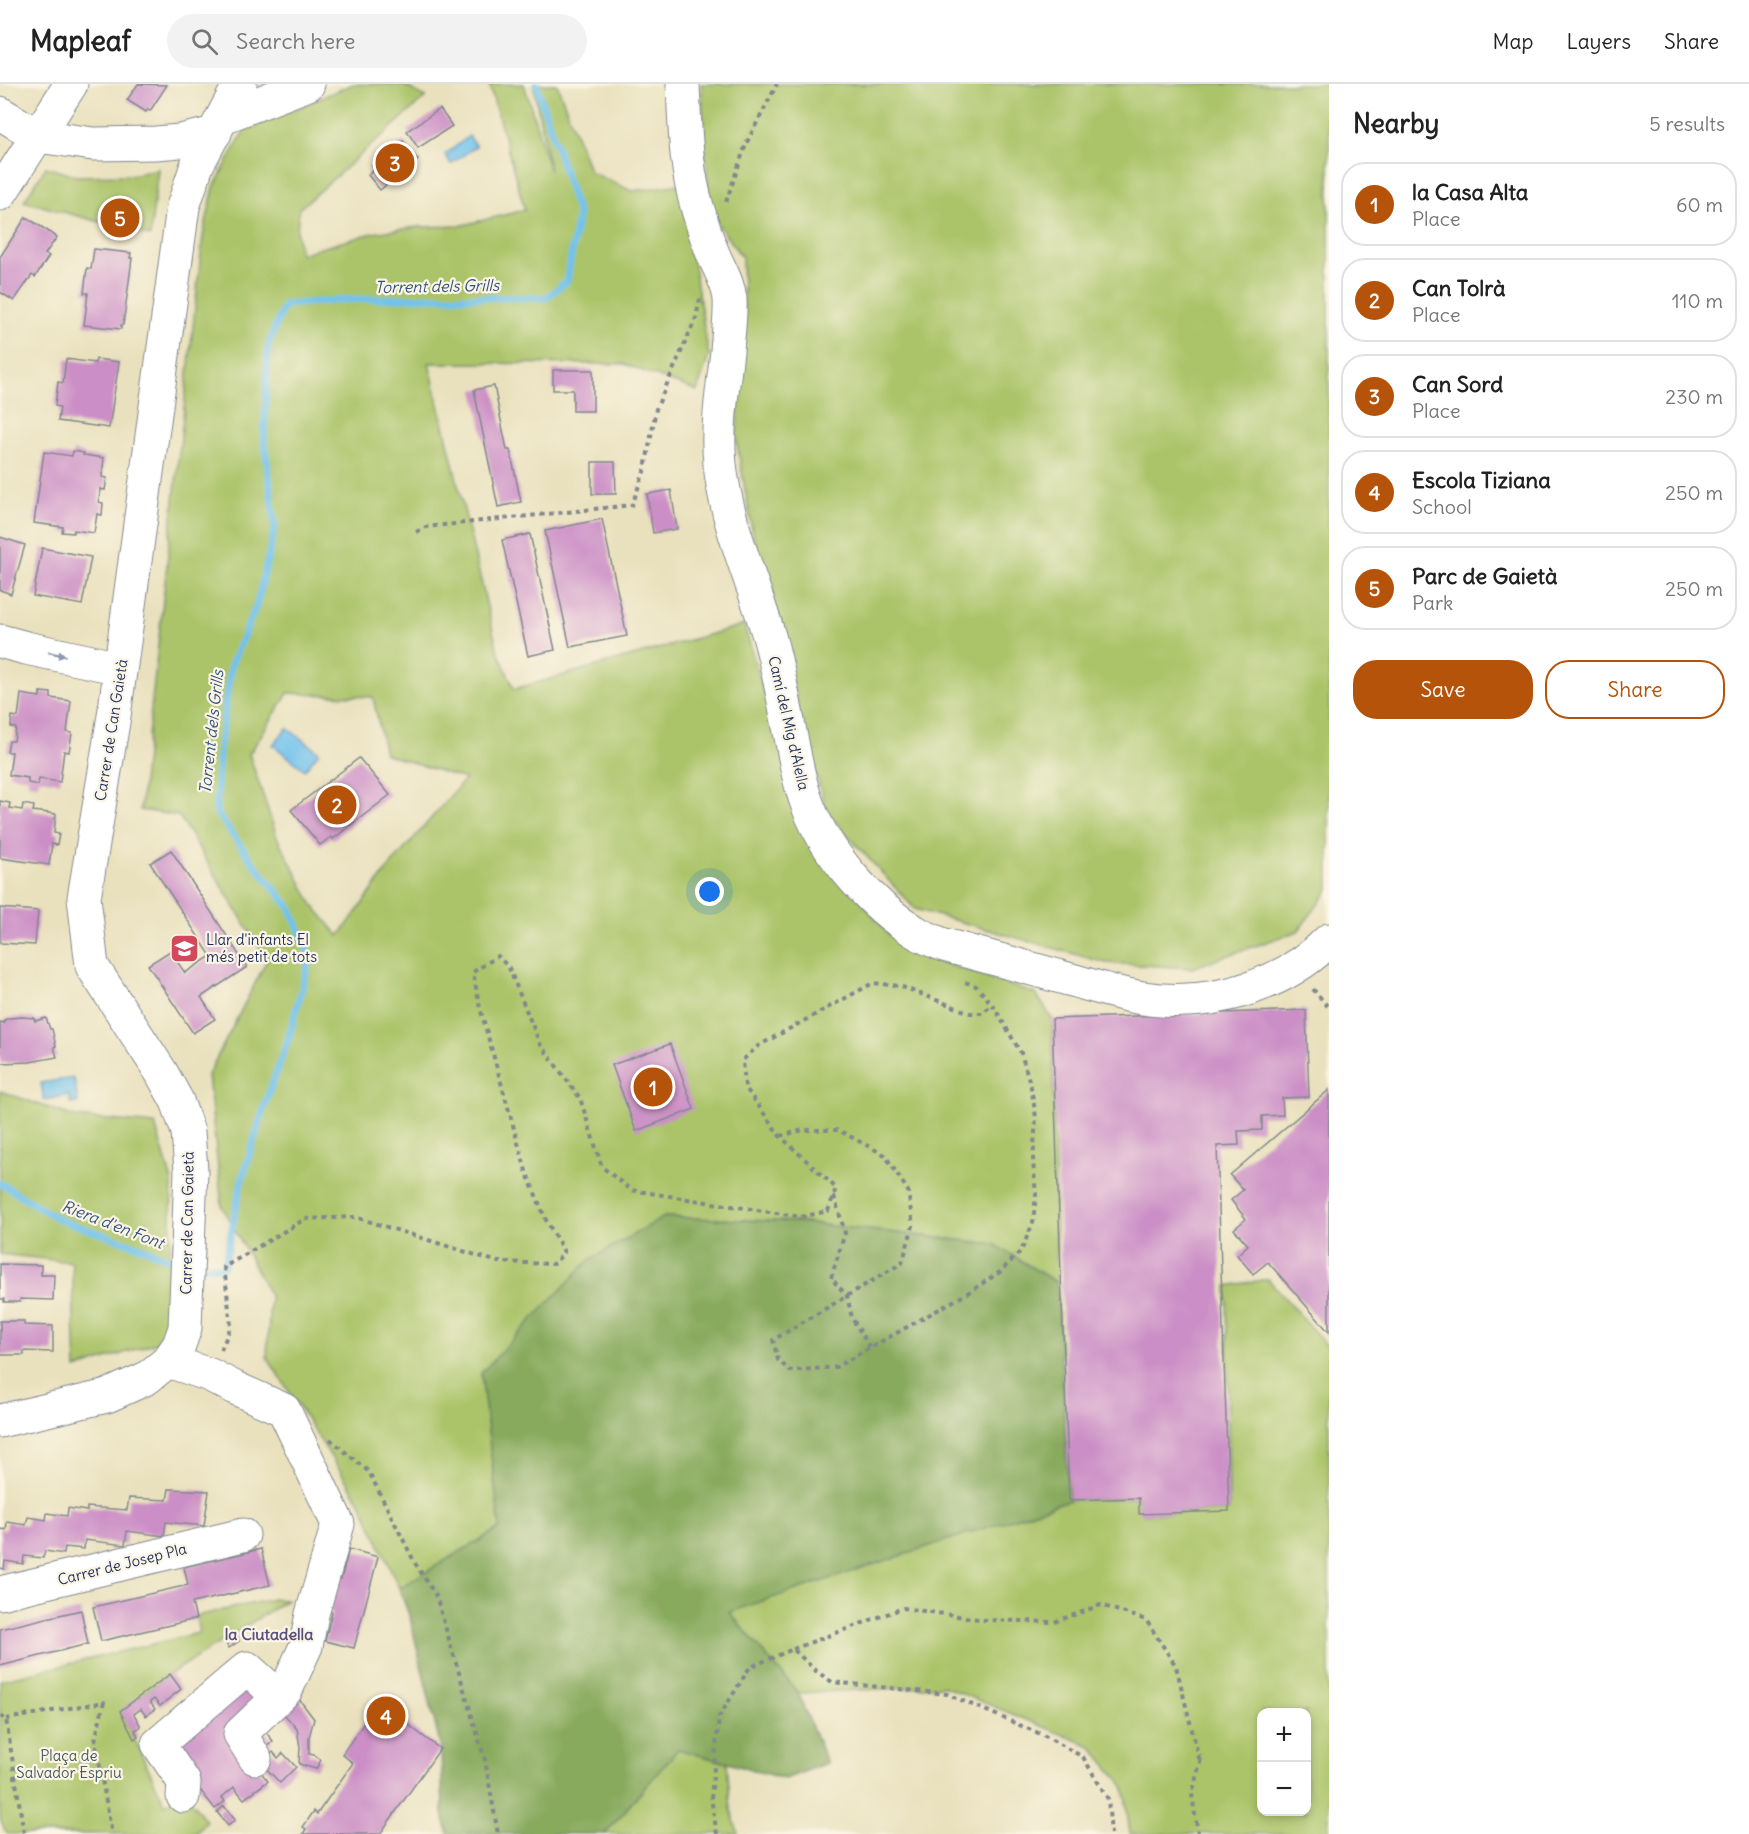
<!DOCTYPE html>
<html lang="en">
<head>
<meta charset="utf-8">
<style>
	:root { --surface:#fff; --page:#f2f2f2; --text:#222; --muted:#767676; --line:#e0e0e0; --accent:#b45309 }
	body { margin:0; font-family:Delius,sans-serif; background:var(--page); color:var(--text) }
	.controls { position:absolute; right:18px; bottom:18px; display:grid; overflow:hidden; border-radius:12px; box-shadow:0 3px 9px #0003 }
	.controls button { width:54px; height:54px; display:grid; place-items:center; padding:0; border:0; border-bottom:2px solid var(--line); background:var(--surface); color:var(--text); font:30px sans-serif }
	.you { position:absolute; left:710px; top:808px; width:21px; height:21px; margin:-15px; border:4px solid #fff; border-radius:50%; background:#1a73e8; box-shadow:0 0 0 9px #1a73e833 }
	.badge { display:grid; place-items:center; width:39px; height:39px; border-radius:50%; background:var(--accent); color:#fff; font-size:20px; font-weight:700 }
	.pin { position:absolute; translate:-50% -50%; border:3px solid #fff; box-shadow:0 2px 6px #0006 }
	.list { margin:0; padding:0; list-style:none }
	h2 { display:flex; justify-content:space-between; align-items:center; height:78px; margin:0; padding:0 24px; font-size:26px }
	h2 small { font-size:20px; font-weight:400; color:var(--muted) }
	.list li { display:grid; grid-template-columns:39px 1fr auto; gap:18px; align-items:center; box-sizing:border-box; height:84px; margin:0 12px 12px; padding:0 12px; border:2px solid var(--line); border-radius:24px }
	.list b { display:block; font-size:22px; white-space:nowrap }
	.list p { margin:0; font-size:20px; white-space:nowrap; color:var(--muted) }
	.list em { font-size:20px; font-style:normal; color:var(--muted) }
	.actions { display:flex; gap:12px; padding:18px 24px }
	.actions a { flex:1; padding:14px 0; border:2px solid var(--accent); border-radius:24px; text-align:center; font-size:21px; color:var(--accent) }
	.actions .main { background:var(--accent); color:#fff }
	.icon { flex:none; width:33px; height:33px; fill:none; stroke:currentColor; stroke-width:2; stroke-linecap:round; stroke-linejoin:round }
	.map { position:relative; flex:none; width:1329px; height:1750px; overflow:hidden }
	header { display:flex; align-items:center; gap:36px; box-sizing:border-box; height:84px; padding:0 30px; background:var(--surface); border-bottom:2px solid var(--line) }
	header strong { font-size:28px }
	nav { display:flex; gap:33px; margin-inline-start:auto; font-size:21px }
	.search { width:420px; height:54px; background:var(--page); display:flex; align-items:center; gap:15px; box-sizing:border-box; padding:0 21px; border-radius:33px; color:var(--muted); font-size:22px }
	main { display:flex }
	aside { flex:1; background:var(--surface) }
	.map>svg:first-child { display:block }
</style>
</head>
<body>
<header>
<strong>Mapleaf</strong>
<div class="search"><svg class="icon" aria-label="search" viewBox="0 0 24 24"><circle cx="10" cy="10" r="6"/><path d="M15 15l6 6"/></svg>Search here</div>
<nav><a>Map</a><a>Layers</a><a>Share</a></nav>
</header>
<main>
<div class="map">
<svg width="1329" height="1750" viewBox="0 0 1329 1750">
	<rect width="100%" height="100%" fill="#fcf5e5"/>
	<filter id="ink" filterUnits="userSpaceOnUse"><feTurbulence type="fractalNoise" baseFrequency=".0167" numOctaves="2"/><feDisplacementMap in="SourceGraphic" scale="12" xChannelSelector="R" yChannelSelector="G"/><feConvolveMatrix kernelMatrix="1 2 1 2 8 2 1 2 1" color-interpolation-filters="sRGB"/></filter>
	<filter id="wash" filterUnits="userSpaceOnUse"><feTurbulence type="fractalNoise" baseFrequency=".008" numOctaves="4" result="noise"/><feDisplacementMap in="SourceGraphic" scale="24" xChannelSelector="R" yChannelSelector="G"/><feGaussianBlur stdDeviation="1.35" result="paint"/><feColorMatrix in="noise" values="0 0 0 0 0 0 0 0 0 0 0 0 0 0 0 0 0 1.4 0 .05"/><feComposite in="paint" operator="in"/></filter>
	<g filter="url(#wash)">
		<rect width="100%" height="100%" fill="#e9e1bd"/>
		<g fill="#abc469" stroke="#637a64" stroke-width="1.5" fill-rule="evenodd">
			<path d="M353,0H401L426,13L299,125L297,148L300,170L373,149L418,143L459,142L525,126L489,0H524L550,87L533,0H557L590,88L632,107L680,100L709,272L697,307L624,280L429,279L497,564L514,605L744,541L806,748L888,850L935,876L1036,910L1052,935L1057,1199L994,1160L797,1138L664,1133L481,1289L500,1444L399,1504L362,1421L267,1273L270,1212L222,1122L208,991L267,876L179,732L140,726L203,152L214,103L244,47ZM288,609L373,613L385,670L465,695L390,782L339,852L313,821L277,753L249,670Z"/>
			<polygon points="701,0 1329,0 1329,806 1298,847 1192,884 1106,879 915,825 827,729 759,484 736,355 744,241 742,173 710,130"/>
			<polygon points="46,83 76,92 131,91 158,85 150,152 24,117"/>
			<polygon points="0,1007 75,1033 155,1040 172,1098 169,1218 166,1244 158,1258 76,1285 72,1178 0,1170"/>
			<path d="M1268,1195L1329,1264V1750H1130L1124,1702L1091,1662L943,1602L798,1609L729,1528L1069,1416L1139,1414L1140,1430L1229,1427L1227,1202ZM1262,1628H1306V1728H1262Z"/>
			<polygon points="273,1515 287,1516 170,1590 121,1627 165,1720 186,1710 206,1737 196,1750 7,1750 0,1735 0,1596 199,1549 196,1532"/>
			<polygon points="678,1665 727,1679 731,1725 738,1750 605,1750"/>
		</g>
		<polygon fill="#88aa5d" stroke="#526c5e" stroke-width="1.5" points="664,1133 797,1138 994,1160 1057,1199 1069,1416 729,1528 798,1609 827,1679 785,1695 678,1665 605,1750 448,1750 443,1730 441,1665 410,1534 399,1504 500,1444 481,1289 589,1176"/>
		<g fill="#71c2ec" stroke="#4678a5" stroke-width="1.5">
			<polygon points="469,52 476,62 451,80 445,71"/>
			<polygon points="287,644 319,668 305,686 273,661"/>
			<polygon points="74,994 78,1018 71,1020 69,1011 44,1016 41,999"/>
		</g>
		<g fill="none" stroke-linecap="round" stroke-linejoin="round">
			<g stroke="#71c2ec" stroke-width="7">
				<polyline points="0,1099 60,1136 138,1162 177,1178"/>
				<polyline points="197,1182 224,1183 242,1095 267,1014 288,956 310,874 291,825 251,776 216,728 219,668 231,581 257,520 275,443 264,354 268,262 284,221 341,216 435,213 546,214 567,197 578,130 536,0"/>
			</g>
		</g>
		<g id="blocks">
			<g fill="#cb8ec6">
				<polygon points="138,0 167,1 150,27 148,25 146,28 127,16"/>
				<polygon points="440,25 452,42 418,64 407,47"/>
				<polygon points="403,57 418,76 380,106 368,91 375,85 372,82"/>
				<polygon points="26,133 57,153 45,170 49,172 35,193 32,191 14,217 0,208 0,173"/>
				<polygon points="94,165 131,169 130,174 132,174 130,190 123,241 121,241 121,245 84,241 88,209 84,209 87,184 91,185"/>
				<polygon points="66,275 95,279 96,275 119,278 109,344 58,337 60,323 55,322 58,298 63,299"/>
				<polygon points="553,286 593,286 593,327 573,327 573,306 553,306"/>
				<polygon points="494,302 507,366 510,366 521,418 498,423 474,306"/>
				<polygon points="73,367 84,369 83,371 104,374 102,393 107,394 105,406 100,405 99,418 103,419 102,431 97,430 94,449 74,446 73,449 62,448 63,443 34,439 44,368 72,372"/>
				<polygon points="592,378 615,378 616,410 592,410"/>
				<polygon points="671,406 677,445 653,449 647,410"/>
				<polygon points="602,435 627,552 570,563 545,447"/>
				<polygon points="530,450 555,566 528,572 502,456"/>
				<polygon points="0,453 25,461 11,510 0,506"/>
				<polygon points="42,464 91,473 82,521 33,512"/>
				<polygon points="40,608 51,609 51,614 71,617 67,648 72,649 69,668 64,667 60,698 39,695 38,701 28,699 28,694 9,691 12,668 7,668 9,657 14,657 16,644 11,643 12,632 18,633 21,610 40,613"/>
				<polygon points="359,674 390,711 333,755 331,753 320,761 291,726"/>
				<polygon points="0,717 10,719 9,724 22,726 23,720 34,722 33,727 56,730 54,749 59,750 57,761 52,760 49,781 0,774"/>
				<polygon points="171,766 247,883 201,913 215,935 193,949 148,881 170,867 185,889 211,872 150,779"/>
				<polygon points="0,824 38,827 35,861 0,859"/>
				<polygon points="1306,926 1309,1013 1282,1014 1283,1031 1262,1032 1262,1046 1238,1047 1239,1061 1217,1062 1229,1427 1139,1430 1139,1414 1069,1416 1052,935"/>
				<polygon points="22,933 34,934 35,937 46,934 50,945 52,945 56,962 54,963 57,973 30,978 0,979 0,938 4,939 4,936 10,934"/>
				<polygon points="670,960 694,1025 636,1047 612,981"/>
				<polygon points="1329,1006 1329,1248 1268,1178 1253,1190 1237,1171 1248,1161 1234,1145 1246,1135 1231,1116 1243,1106 1230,1091"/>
				<polygon points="0,1180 41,1181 41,1191 54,1191 53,1216 20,1215 20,1218 4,1218 4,1215 0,1215"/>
				<polygon points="0,1237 24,1237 24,1241 53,1242 53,1268 24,1267 24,1271 0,1271"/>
				<polygon points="169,1405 209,1407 204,1442 166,1438 164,1452 127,1447 125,1461 85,1456 84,1465 65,1463 64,1470 45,1467 43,1474 24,1472 23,1480 5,1477 4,1485 0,1484 0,1445 6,1446 7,1438 26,1441 28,1433 46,1436 47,1429 67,1432 68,1424 87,1427 87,1423 127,1426 129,1414 167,1416"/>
				<polygon points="261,1465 270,1501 192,1519 196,1535 101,1557 93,1523 188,1501 184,1483"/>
				<polygon points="349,1465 378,1473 354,1564 325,1557 332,1528 329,1527 338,1494 341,1495"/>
				<polygon points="81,1526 88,1560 0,1582 0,1545"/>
				<polygon points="235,1551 239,1557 229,1564 225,1558"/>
				<polygon points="170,1590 181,1605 160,1622 154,1615 150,1618 155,1625 146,1632 141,1625 134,1630 140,1641 139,1644 135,1646 138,1653 134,1655 120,1627"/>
				<polygon points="246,1590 266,1608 224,1647 232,1657 234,1655 268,1697 244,1715 234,1703 222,1713 225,1717 215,1725 163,1658"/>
				<polygon points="296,1611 314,1635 309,1653 309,1670 314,1671 321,1676 316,1685 299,1680 300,1663 297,1645 279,1624"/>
				<polygon points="390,1627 440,1665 380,1750 303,1750 306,1745 303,1743 314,1727 317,1730 353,1679 342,1670 371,1629 383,1637"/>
				<polygon points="261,1642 273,1657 260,1669"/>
				<polygon points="273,1668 278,1674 283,1669 296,1683 280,1699 261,1679"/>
				<polygon points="224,1722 235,1736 228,1742 217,1728"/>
			</g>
		</g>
	</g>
	<g filter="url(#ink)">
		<use href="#blocks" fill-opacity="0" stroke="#82888e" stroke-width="1.5"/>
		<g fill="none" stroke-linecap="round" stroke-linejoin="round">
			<defs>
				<g id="minor">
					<path d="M683,0C685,44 685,83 698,126C702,138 705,150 710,162C716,180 728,196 730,215C731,232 728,250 727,267C723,304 716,342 720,380C726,439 752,495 769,552C779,587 785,623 792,658C796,680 800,702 808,722C826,769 871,821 914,847C923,853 934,857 944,861C985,872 1026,883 1068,895C1098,903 1129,914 1161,916C1221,920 1287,899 1329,856"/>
					<polyline points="0,29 38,52 93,60 156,59 180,57 215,49"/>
					<polyline points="223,33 308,0"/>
					<polyline points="0,110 71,0"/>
					<polyline points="0,557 26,564 120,584"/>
					<polyline points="168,1277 210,1291 235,1304 284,1326 338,1440 312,1530 306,1562 286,1606 240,1650 255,1674"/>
					<polyline points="0,1337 107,1312 147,1294 168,1277 179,1261 185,1244 191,1086 188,1048 177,1017 161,988 92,882 84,814 114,632 183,123 197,81 240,0"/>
					<polyline points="0,1509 243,1451"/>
					<polyline points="183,1712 184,1698 158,1660 247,1584 279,1613"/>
				</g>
			</defs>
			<use href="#minor" stroke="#82888e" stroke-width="35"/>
			<g stroke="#82888e" stroke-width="4" stroke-dasharray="4.5 4.5" stroke-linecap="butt">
				<polyline points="726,118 746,60 777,0"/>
				<polyline points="416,448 426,443 632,421 645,385 656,325 696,234 700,215"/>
				<polyline points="1313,905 1329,924"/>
				<polyline points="780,1052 803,1046 838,1046 885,1071 908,1107 913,1142 902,1179 773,1256 778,1276 790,1287 836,1283 966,1210 1000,1188 1021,1167 1033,1139 1036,1111 1033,1077 1036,1033 1031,1003 1021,969 994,923 986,913 976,902 965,898"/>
				<polyline points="834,1112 845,1149 831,1194 847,1212 852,1234 870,1264"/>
				<polyline points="221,1266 231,1242 224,1183 305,1135 355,1133 498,1178 554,1180 564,1168 546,1136 526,1087 480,924 473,888 498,872 509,884 540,960 580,1014 602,1083 631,1106 801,1133 828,1127 836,1104 780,1052 745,1003 743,976 758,962 873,899 900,902 970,929 983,929 992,920"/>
				<polyline points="330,1355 369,1388 415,1479 436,1512 485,1676 498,1750"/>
				<polyline points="793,1565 903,1524 985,1536 1054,1538 1101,1521 1146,1536 1176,1582 1200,1678"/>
				<polyline points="0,1632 6,1635 24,1750"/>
				<polyline points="6,1635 104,1618 95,1657 112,1750"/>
				<polyline points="717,1750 711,1714 719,1633 750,1583 793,1565 816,1587 832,1598 947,1610 1043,1651 1083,1673 1108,1715 1111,1750"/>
				<polyline points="1198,1750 1192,1711 1202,1670"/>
			</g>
			<use href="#minor" stroke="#fff" stroke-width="33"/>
		</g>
		<defs><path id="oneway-solid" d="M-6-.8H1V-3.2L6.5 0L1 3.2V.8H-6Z" transform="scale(1.5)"/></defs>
		<use fill="#8d97ae" href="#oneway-solid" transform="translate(57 570) rotate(12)"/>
	</g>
	<defs>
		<symbol id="school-square" viewBox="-11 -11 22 22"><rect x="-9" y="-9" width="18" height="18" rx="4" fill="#d1495b" stroke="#fcf5e5"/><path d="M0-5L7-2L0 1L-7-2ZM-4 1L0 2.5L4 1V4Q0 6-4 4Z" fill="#fff"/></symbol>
	</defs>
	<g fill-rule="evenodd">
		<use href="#school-square" x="168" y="848" width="33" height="33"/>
	</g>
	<g text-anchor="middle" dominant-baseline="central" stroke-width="4.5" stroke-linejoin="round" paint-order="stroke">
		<g font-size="15" fill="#1b2f5e" stroke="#fcf5e5">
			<text transform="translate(789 639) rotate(77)">Camí del Mig d'Alella</text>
			<text transform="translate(111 646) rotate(-81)">Carrer de Can Gaietà</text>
			<text transform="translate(187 1139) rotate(-89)">Carrer de Can Gaietà</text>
			<text transform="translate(122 1480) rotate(-14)">Carrer de Josep Pla</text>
		</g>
		<g font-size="15" fill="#1b2f5e" stroke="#fcf5e5" text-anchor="start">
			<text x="206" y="855">Llar d'infants El<tspan x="206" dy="17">més petit de tots</tspan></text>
		</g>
		<g font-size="15" fill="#465c61" stroke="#fcf5e5">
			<text x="69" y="1671">Plaça de<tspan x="69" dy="17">Salvador Espriu</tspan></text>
		</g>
		<g font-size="16" font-style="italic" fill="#305482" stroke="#fcf5e5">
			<text transform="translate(437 202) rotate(-1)">Torrent dels Grills</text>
			<text transform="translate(211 648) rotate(-84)">Torrent dels Grills</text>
			<text transform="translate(113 1140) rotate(21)">Riera d'en Font</text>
		</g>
		<g font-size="16" font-weight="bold" fill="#595082" stroke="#fcf5e5">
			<text x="269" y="1550">la Ciutadella</text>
		</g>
	</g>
</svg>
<div class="controls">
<button>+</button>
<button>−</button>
</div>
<div class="you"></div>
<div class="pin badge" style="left:653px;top:1003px">1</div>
<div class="pin badge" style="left:337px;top:721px">2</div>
<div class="pin badge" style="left:395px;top:79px">3</div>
<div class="pin badge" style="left:386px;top:1632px">4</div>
<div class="pin badge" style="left:120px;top:134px">5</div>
</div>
<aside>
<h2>Nearby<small>5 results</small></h2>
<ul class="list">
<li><span class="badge">1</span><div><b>la Casa Alta</b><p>Place</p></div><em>60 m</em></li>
<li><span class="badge">2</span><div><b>Can Tolrà</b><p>Place</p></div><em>110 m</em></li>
<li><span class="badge">3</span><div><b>Can Sord</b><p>Place</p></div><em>230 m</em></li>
<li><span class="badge">4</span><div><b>Escola Tiziana</b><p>School</p></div><em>250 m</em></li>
<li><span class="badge">5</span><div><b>Parc de Gaietà</b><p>Park</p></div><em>250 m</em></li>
</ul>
<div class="actions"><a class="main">Save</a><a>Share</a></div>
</aside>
</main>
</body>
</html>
